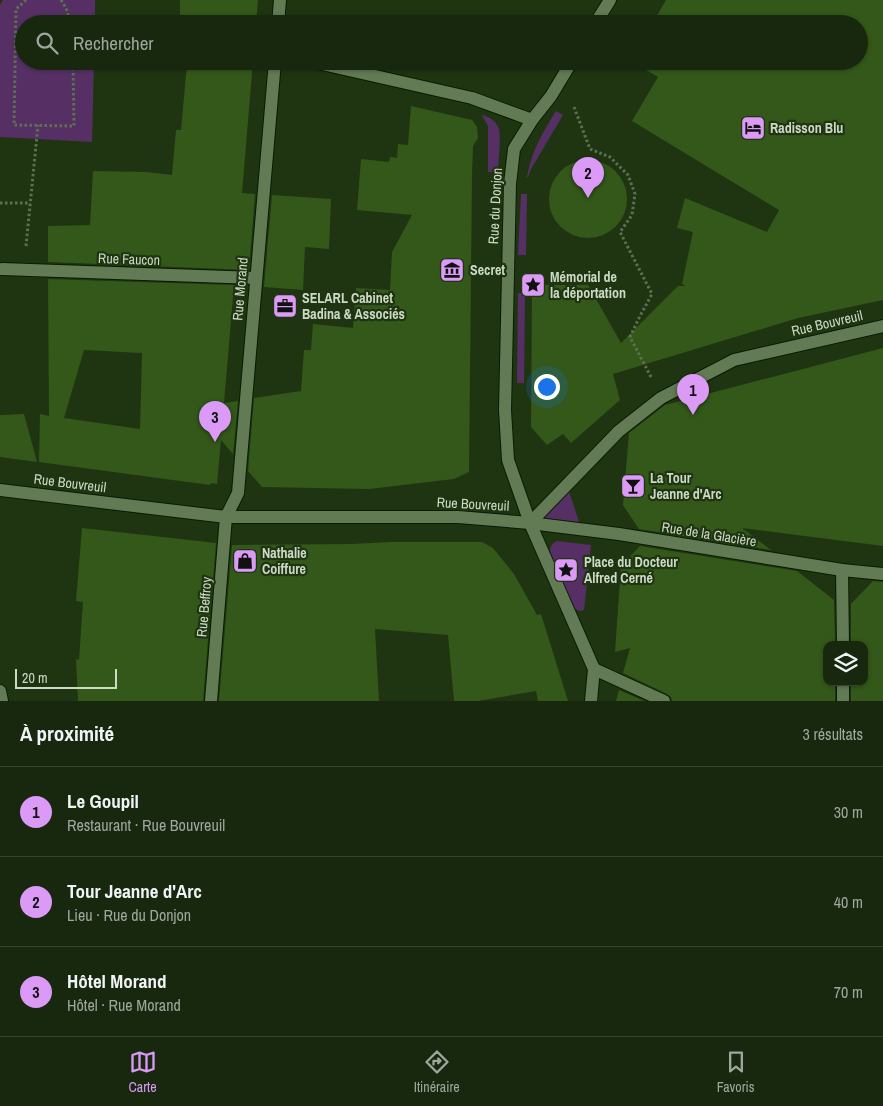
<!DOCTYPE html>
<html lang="fr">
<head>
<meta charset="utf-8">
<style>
	:root { --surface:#17280e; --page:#24341c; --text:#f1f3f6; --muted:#9ea69e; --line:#36442e; --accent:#da9af6 }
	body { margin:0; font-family:"Archivo Narrow",sans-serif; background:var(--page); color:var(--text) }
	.controls { position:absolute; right:15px; bottom:15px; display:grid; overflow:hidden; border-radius:10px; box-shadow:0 1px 4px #0004 }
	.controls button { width:45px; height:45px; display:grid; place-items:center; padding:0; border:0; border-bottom:1px solid var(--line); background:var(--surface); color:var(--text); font:25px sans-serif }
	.scale { position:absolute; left:15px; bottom:12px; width:102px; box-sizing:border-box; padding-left:5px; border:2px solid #ccdac5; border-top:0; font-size:14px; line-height:18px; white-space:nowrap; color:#ccdac5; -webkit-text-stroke:4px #1f3512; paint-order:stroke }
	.you { position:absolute; left:546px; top:386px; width:18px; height:18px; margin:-12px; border:4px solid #fff; border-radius:50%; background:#1a73e8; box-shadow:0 0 0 8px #1a73e833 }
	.badge { display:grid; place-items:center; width:32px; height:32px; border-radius:50%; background:var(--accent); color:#111; font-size:16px; font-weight:700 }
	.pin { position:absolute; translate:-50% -41px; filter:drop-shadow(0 1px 2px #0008) }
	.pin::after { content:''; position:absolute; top:26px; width:18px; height:15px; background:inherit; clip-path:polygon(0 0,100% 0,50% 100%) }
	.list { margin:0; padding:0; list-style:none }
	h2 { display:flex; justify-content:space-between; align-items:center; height:65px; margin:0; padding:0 20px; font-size:21px }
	h2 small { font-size:16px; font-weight:400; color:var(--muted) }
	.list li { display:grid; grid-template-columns:32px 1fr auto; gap:15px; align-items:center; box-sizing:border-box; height:90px; padding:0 20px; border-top:1px solid var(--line) }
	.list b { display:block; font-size:19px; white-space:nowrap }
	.list p { margin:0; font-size:16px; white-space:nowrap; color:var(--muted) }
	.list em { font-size:16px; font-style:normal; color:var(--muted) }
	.icon { flex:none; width:28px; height:28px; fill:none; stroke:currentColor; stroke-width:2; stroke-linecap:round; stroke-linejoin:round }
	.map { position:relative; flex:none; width:883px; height:701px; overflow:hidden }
	.search { position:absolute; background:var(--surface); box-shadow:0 1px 4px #0004; left:15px; right:15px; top:15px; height:55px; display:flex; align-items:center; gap:12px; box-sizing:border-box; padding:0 18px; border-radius:28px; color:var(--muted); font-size:19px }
	.sheet { height:335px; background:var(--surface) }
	nav { display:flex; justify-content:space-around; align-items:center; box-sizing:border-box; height:70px; border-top:1px solid var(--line); background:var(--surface); font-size:14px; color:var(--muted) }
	nav a { display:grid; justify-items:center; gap:2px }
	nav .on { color:var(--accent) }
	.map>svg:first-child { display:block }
</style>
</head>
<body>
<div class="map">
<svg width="883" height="701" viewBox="0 0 883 701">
	<rect width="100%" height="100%" fill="#1f3512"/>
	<g fill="#563065">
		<polygon points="3,0 95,0 95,24 24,24 24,61 94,61 92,142 0,137 0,5"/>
		<path d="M556,111L563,115L531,169L528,177H527C532,150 542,134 556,111Z"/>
		<path d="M482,115C489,117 495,120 498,127C502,134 498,162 498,172H488V126Z"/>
		<polygon points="521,194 527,194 526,255 518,255"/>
		<polygon points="518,293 525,293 524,383 517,383"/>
		<polygon points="568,488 580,525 540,522"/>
		<path d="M557,541L591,545L584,610L580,611L575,609L572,605L550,552C550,547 552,543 557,541Z"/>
	</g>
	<g fill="#335819" fill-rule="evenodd">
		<polygon points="180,0 258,0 256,24 180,24"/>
		<polygon points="666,0 883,0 883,300 798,318 613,374 620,400 571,443 563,434 547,445 531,427 532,285 588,285 621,343 678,286 686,286 682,284 693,232 677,228 685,198 767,232 779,210 632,121 658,77 631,61 859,61 859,24 652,24"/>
		<polygon points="180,61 253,61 242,193 255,194 249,270 48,262 48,226 90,225 93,171 146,172 172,175 176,130 181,130 187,64 180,65"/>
		<polygon points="411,106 472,120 477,127 478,138 473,146 472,174 469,472 454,479 369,489 262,487 248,471 254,398 301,391 304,350 311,350 313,324 353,328 356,288 390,290 392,252 412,215 357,210 361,159 389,162 390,157 397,158 398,144 408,145"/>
		<circle cx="588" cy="199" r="39"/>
		<polygon points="272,195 331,199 329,249 305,247 303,290 264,287"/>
		<path d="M48,279L234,285L224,403L238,401L233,454L221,440L217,484L211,483L210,485L39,462L40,414L49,416ZM84,350L142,353L140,429L64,418Z"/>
		<polygon points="883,348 883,546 742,528 771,550 639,529 623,505 629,433 665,405"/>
		<polygon points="24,414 37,462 0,457 0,415"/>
		<polygon points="82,528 216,543 203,701 78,701 76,659 79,660 83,602 76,601"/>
		<polygon points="390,542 482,542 493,548 514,574 537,615 541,614 568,701 538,701 536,691 478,701 454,701 448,635 375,629 379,701 219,701 232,545 351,544"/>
		<polygon points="640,546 797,571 834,600 835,645 827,645 827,682 835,682 835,701 672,701 671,697 667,694 623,673 630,648 615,652 621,566"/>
		<polygon points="873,581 883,582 883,701 851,701 851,682 864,682 864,645 851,645 851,604"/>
		<polygon points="619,690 644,701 616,701"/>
	</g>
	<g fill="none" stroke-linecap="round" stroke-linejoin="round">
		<defs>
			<g id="minor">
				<polyline points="278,24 280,0"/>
				<polyline points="595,24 610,0"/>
				<polyline points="309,61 472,98 532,120"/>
				<polyline points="572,61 551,96 532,120 514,149 510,184 505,410 508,460 530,523 594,669 591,701"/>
				<polyline points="2,269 256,278"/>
				<polyline points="0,490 226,517 458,517 530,523 619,534 842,570 883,574"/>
				<polyline points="530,523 619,431 661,398 734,360 883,326"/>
				<polyline points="842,570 843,645"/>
				<polyline points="594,669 664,701"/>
				<polyline points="0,691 2,701"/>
				<polyline points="211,701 226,517 238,493 275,61"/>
				<polyline points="843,701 843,682"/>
			</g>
		</defs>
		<use href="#minor" stroke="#081c00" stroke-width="14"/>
		<g stroke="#5d7052" stroke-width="3" stroke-dasharray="2.5 2.5" stroke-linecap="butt">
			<polyline points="26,0 16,9 14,125 74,126 73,61"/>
			<polyline points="61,0 66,8 71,24"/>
			<polyline points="574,107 590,149 610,157 628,175 635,194 632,215 620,232 652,294 640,316 630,337 651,377"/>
			<polyline points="0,203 30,203"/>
			<polyline points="26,246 38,125"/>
		</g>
		<use href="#minor" stroke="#627b55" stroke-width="12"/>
	</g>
	<defs>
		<symbol id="hotel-square" viewBox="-11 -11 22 22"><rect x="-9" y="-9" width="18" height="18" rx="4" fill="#da9af6" stroke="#1f3512"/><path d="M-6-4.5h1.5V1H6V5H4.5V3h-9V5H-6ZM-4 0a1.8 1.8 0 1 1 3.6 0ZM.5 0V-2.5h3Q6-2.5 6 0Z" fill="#111"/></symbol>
		<symbol id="museum-square" viewBox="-11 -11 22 22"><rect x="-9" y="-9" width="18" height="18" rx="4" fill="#da9af6" stroke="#1f3512"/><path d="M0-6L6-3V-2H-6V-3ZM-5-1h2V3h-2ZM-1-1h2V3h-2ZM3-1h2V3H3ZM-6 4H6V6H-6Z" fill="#111"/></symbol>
		<symbol id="sight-square" viewBox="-11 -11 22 22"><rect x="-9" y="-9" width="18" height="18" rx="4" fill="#da9af6" stroke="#1f3512"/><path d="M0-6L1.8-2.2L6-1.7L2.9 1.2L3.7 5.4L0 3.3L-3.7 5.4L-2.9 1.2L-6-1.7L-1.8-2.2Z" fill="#111"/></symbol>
		<symbol id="office-square" viewBox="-11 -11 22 22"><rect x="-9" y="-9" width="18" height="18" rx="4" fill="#da9af6" stroke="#1f3512"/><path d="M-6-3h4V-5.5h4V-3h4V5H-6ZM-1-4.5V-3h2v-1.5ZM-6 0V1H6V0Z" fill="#111"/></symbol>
		<symbol id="bar-square" viewBox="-11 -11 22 22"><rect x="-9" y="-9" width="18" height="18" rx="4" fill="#da9af6" stroke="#1f3512"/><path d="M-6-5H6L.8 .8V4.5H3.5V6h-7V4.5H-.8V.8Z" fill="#111"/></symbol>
		<symbol id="shop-square" viewBox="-11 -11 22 22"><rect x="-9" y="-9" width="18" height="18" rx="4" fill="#da9af6" stroke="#1f3512"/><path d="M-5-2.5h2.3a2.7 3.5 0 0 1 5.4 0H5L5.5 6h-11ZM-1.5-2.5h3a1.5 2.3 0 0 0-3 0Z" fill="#111"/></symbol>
	</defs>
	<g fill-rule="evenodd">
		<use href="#hotel-square" x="739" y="114" width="28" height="28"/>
		<use href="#museum-square" x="438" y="256" width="28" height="28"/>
		<use href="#sight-square" x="519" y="271" width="28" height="28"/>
		<use href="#office-square" x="271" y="292" width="28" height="28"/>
		<use href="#bar-square" x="619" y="472" width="28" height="28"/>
		<use href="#shop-square" x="231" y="547" width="28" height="28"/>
		<use href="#sight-square" x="552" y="556" width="28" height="28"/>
	</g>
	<g text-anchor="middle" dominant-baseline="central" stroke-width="4.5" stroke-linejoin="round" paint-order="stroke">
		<g font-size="14" font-weight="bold" fill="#ccdac5" stroke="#1f3512" text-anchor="start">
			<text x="770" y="128">Radisson Blu</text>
			<text x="470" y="270">Secret</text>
			<text x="550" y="277">Mémorial de<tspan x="550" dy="16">la déportation</tspan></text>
			<text x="302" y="298">SELARL Cabinet<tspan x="302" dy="16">Badina &amp; Associés</tspan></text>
			<text x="650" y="478">La Tour<tspan x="650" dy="16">Jeanne d'Arc</tspan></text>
			<text x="262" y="553">Nathalie<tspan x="262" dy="16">Coiffure</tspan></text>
			<text x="584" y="562">Place du Docteur<tspan x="584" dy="16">Alfred Cerné</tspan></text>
		</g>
		<g font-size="14" fill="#ccdac5" stroke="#1f3512">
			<text transform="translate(495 206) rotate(-87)">Rue du Donjon</text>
			<text transform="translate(129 259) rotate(2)">Rue Faucon</text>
			<text transform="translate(240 289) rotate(-85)">Rue Morand</text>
			<text transform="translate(827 323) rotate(-13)">Rue Bouvreuil</text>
			<text transform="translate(70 483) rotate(7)">Rue Bouvreuil</text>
			<text transform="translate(473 504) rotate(3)">Rue Bouvreuil</text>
			<text transform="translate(709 534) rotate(9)">Rue de la Glacière</text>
			<text transform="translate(204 607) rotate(-85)">Rue Beffroy</text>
		</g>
	</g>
</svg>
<div class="controls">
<button><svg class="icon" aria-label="layers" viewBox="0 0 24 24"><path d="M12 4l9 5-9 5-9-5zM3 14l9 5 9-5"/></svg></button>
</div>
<div class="scale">20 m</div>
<div class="you"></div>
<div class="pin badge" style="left:693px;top:415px">1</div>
<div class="pin badge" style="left:588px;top:198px">2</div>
<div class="pin badge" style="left:215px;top:442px">3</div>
<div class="search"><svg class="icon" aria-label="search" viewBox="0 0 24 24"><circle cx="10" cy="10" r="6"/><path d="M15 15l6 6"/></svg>Rechercher</div>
</div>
<section class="sheet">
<h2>À proximité<small>3 résultats</small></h2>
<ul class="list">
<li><span class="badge">1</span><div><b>Le Goupil</b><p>Restaurant · Rue Bouvreuil</p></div><em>30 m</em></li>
<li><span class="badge">2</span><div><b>Tour Jeanne d'Arc</b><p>Lieu · Rue du Donjon</p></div><em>40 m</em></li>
<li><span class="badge">3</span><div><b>Hôtel Morand</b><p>Hôtel · Rue Morand</p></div><em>70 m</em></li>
</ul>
</section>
<nav>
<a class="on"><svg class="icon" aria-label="map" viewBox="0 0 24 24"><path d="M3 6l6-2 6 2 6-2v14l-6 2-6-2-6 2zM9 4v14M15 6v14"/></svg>Carte</a>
<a><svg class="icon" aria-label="directions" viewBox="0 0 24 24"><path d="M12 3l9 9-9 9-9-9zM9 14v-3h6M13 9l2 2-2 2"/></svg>Itinéraire</a>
<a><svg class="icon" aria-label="saved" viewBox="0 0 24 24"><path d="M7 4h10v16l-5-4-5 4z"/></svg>Favoris</a>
</nav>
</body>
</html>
